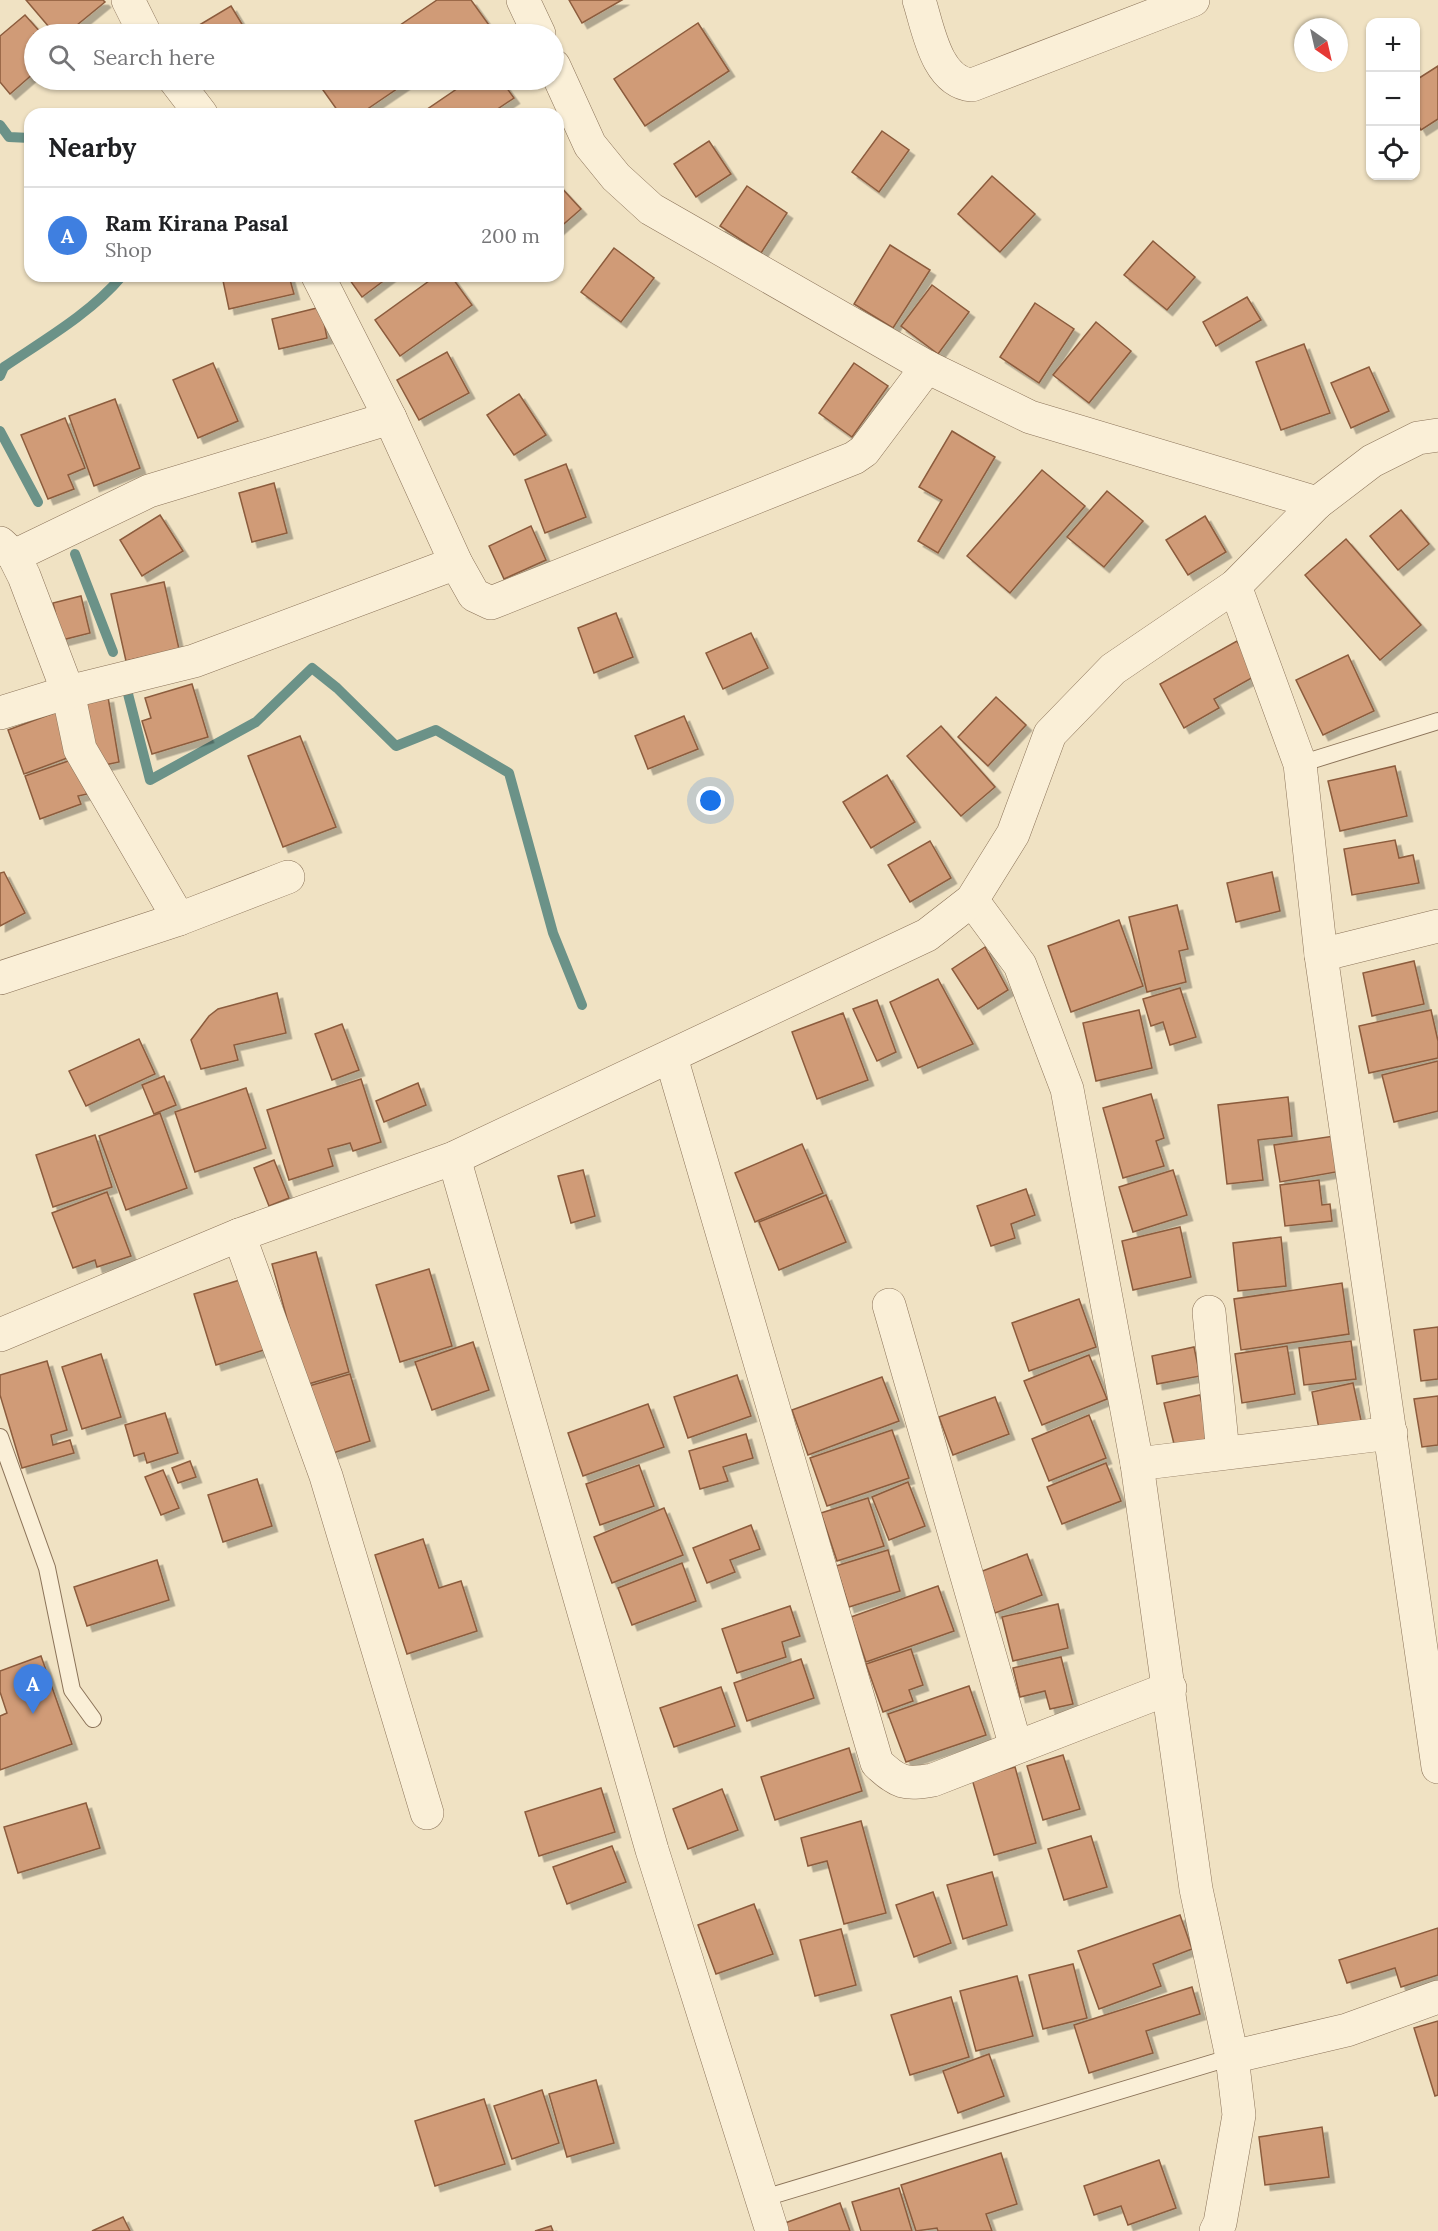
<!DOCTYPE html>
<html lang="en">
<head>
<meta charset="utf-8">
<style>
	:root { --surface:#fff; --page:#f6f6f6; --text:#202124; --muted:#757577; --line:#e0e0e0; --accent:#0f766e }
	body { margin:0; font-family:Lora,serif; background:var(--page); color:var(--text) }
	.controls { position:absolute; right:18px; top:18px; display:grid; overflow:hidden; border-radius:12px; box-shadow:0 2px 4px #0004 }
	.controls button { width:54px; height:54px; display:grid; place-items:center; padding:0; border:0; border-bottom:2px solid var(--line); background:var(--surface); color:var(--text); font:30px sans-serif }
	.compass { position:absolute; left:1294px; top:18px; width:54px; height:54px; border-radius:50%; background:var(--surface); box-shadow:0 2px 4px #0004; rotate:146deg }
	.you { position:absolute; left:711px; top:801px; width:21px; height:21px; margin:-15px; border:4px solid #fff; border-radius:50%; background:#1a73e8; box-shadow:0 0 0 9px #1a73e833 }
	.badge { display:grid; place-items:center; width:39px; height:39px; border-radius:50%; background:var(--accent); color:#fff; font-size:20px; font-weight:700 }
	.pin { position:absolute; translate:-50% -50px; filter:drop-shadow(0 2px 3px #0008) }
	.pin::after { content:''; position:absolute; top:32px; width:21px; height:18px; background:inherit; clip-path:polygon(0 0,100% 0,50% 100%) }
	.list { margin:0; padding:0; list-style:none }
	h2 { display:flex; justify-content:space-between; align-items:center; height:78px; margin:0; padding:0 24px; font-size:26px }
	h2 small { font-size:20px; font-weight:400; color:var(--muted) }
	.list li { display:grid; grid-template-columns:39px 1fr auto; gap:18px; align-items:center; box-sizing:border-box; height:96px; padding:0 24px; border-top:2px solid var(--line) }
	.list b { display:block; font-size:22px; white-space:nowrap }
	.list p { margin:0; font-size:20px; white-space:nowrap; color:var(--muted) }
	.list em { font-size:20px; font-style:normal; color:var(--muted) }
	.icon { flex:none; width:33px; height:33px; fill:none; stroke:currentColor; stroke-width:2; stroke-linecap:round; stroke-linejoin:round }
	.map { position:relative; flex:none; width:1438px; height:2231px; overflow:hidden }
	.search { position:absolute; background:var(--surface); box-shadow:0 2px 4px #0004; left:24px; top:24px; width:540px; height:66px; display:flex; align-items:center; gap:15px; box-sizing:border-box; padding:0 21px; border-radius:33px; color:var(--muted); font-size:22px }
	.panel { position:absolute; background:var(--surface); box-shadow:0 2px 4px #0004; left:24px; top:108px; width:540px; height:174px; border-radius:18px }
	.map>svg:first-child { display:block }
</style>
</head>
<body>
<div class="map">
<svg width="1438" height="2231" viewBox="0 0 1438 2231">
	<defs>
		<filter id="shadow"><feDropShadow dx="5.5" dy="5.5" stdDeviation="0" flood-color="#0004"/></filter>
	</defs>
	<rect width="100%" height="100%" fill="#f0e2c3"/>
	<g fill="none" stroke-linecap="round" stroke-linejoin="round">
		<g stroke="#6b9288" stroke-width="10">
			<polyline points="0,125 9,137 30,138"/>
			<path d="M0,376L4,367C44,340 91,313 122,276"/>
			<polyline points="0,431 38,502"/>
			<polyline points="75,554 113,652"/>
			<polyline points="127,690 150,780 256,722 312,668 337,688 396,746 436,730 509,773 553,933 582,1005"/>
		</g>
	</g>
	<g fill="#d09b77" stroke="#8c5c3d" stroke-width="1.5" filter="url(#shadow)">
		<polygon points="26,0 103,0 105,2 66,34 55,34"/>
		<polygon points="437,0 471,0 489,25 475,34 387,34"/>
		<polygon points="569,0 622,0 582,23"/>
		<polygon points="231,6 248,34 187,34 186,33"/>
		<polygon points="25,15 42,34 34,34 34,73 10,94 0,82 0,36"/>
		<polygon points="698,23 729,71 645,126 614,79"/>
		<polygon points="1438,66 1438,119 1421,130 1416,121 1416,80"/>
		<polygon points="323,80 410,80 360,114 340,114 318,83"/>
		<polygon points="470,80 501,80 514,98 490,114 429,114 426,110"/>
		<polygon points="882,131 909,150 879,192 852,172"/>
		<polygon points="709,141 731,174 696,197 674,164"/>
		<polygon points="992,176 1035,214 1000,252 958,214"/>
		<polygon points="558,184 581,209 558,229"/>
		<polygon points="747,186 787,213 761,253 720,226"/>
		<polygon points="1153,241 1195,277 1167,310 1124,275"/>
		<polygon points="890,245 930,270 893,328 854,304"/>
		<polygon points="614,248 654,278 621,322 581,292"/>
		<polygon points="222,276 289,276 294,294 229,309"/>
		<polygon points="347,276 390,276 362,297"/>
		<polygon points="436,276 451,276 472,305 400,356 375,320"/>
		<polygon points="932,285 969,312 938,354 901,326"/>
		<polygon points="1247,297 1261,320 1216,346 1203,322"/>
		<polygon points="1035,303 1074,329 1039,383 1000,357"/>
		<polygon points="321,307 327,338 279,349 272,319"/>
		<polygon points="1096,322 1131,351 1089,403 1053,375"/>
		<polygon points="1304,344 1330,413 1281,430 1256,362"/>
		<polygon points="447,352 469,393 419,420 397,380"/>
		<polygon points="213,363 238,421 198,438 173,380"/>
		<polygon points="854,363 888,386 852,437 819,413"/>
		<polygon points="1369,367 1389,411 1351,428 1331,383"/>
		<polygon points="519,394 546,435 514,455 487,415"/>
		<polygon points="115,399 140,468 94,486 69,416"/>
		<polygon points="65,418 85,468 68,475 74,489 48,499 21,435"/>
		<polygon points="952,431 995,457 938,553 918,541 942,500 919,487"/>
		<polygon points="566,464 586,517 545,533 525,480"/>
		<polygon points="1042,470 1085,506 1010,593 967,556"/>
		<polygon points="274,483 287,533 252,542 239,493"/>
		<polygon points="1107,491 1143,521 1104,567 1067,537"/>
		<polygon points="1401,510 1429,544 1398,570 1370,536"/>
		<polygon points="160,515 183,551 142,576 120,540"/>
		<polygon points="1205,516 1226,552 1188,575 1166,540"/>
		<polygon points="531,526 546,560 504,579 489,546"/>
		<polygon points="1346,539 1421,625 1380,660 1305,575"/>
		<polygon points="164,582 179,649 126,661 111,594"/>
		<polygon points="81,596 90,633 62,640 53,603"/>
		<polygon points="616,613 633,657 594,673 578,628"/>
		<polygon points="751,633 768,668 723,689 706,653"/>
		<polygon points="1237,641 1257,675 1214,699 1219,708 1184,728 1160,684"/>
		<polygon points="1348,655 1374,711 1323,735 1296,680"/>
		<polygon points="192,684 208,737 152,754 142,721 151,718 145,698"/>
		<polygon points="108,697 119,762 95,767 83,701"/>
		<polygon points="996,697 1026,725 988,766 958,737"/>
		<polygon points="62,710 78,754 24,774 8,730"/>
		<polygon points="684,716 698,749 648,769 635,736"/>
		<polygon points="941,726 995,787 961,816 907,756"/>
		<polygon points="300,736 336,827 283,847 248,756"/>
		<polygon points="74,759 87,794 78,796 81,804 40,819 25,776"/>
		<polygon points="1395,766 1407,816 1340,831 1328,781"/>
		<polygon points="887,775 915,822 871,848 843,802"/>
		<polygon points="1395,840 1399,858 1413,855 1419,883 1352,895 1344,849"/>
		<polygon points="930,841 951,878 910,902 888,865"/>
		<polygon points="4,872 25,913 0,926 0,873"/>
		<polygon points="1272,872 1280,911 1236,922 1227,883"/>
		<polygon points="1177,905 1188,949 1179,951 1186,982 1147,992 1129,917"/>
		<polygon points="1119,920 1143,986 1071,1012 1048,946"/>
		<polygon points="985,947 1008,990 978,1009 952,969"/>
		<polygon points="1414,961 1424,1004 1372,1016 1363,973"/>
		<polygon points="938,979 973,1044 918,1068 890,1002"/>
		<polygon points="1180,988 1196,1037 1170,1045 1163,1022 1151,1026 1143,999"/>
		<polygon points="277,993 286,1033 234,1045 238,1060 201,1069 191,1040 209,1016 218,1009"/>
		<polygon points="877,1000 896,1052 877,1061 853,1009"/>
		<polygon points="1139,1010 1152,1068 1096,1081 1083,1023"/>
		<polygon points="1431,1010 1438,1041 1438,1058 1369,1073 1359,1026"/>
		<polygon points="843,1013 868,1080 817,1099 792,1032"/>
		<polygon points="342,1024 359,1070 332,1080 315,1034"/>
		<polygon points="139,1039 155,1074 86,1106 69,1071"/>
		<polygon points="1438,1061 1438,1111 1394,1122 1382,1075"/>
		<polygon points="164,1076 176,1105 154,1114 142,1085"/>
		<polygon points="361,1079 381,1142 353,1151 350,1143 328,1149 333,1166 289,1180 267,1110"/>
		<polygon points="418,1083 426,1105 384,1122 376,1101"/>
		<polygon points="246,1088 266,1148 195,1172 175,1112"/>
		<polygon points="1151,1094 1164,1138 1156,1141 1164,1166 1123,1178 1103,1108"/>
		<polygon points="1288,1097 1292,1136 1258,1140 1263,1180 1227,1184 1218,1105"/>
		<polygon points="160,1113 187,1188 126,1210 99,1136"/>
		<polygon points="95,1135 112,1187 53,1207 36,1155"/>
		<polygon points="1341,1135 1347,1170 1280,1182 1274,1145"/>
		<polygon points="802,1144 823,1193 755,1222 735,1173"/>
		<polygon points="274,1160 289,1198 269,1206 254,1168"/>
		<polygon points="583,1170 595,1216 571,1223 558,1176"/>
		<polygon points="1173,1170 1187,1215 1133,1232 1119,1187"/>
		<polygon points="1319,1180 1322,1205 1330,1204 1332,1221 1285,1226 1280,1185"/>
		<polygon points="1026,1189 1035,1215 1011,1224 1015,1238 991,1246 977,1206"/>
		<polygon points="107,1192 131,1256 97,1267 95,1260 73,1268 52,1213"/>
		<polygon points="826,1195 846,1242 779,1270 759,1222"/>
		<polygon points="1180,1227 1191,1277 1133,1290 1122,1241"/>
		<polygon points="1281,1237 1286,1286 1238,1291 1233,1243"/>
		<polygon points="316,1252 349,1372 305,1385 272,1264"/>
		<polygon points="429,1269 452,1346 400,1362 376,1285"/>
		<polygon points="243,1279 264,1350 216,1365 194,1294"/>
		<polygon points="1342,1283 1349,1334 1241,1350 1234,1299"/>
		<polygon points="1079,1299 1096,1347 1029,1371 1012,1323"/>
		<polygon points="1438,1327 1438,1379 1421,1381 1414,1330"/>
		<polygon points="1351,1341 1356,1379 1304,1385 1299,1348"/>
		<polygon points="473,1342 489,1390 432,1410 415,1362"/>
		<polygon points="1287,1346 1295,1394 1242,1403 1235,1354"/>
		<polygon points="1194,1347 1200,1376 1157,1384 1152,1356"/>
		<polygon points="101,1354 121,1417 82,1429 62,1367"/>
		<polygon points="1089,1355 1107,1399 1042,1425 1024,1381"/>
		<polygon points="47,1361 67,1430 51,1435 53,1445 70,1440 74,1453 22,1468 0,1395 0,1375"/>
		<polygon points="350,1374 370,1441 330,1454 309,1386"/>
		<polygon points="737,1375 751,1416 688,1438 674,1397"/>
		<polygon points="882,1377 899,1421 808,1455 792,1410"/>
		<polygon points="1353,1383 1362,1425 1320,1434 1312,1392"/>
		<polygon points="1200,1395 1210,1439 1175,1448 1164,1403"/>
		<polygon points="1438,1396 1438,1445 1422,1447 1414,1399"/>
		<polygon points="995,1397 1009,1434 953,1455 939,1417"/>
		<polygon points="648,1404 664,1447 583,1476 568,1433"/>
		<polygon points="165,1413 178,1453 147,1463 144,1453 134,1456 125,1425"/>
		<polygon points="1089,1415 1106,1458 1049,1481 1032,1439"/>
		<polygon points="892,1430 909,1478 827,1506 810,1458"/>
		<polygon points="746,1434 753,1458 723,1467 728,1481 700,1489 689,1451"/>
		<polygon points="190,1461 196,1477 178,1483 172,1468"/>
		<polygon points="1106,1463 1121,1501 1062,1524 1047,1487"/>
		<polygon points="639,1465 654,1506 600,1525 586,1484"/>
		<polygon points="163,1470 179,1508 161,1515 145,1477"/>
		<polygon points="257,1479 272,1526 223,1542 208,1495"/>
		<polygon points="908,1482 925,1526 889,1540 872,1497"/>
		<polygon points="868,1498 884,1546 837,1561 821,1513"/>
		<polygon points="664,1508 683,1555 612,1583 594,1537"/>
		<polygon points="751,1525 760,1549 730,1560 735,1572 707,1583 693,1548"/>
		<polygon points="423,1539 439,1588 461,1581 477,1631 407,1654 375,1555"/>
		<polygon points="888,1550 900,1591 849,1607 836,1566"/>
		<polygon points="1027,1554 1042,1595 995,1613 980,1572"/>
		<polygon points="157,1560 169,1600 87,1626 74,1587"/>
		<polygon points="682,1563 696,1601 632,1625 618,1588"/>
		<polygon points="938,1586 954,1631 866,1662 851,1617"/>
		<polygon points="1058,1604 1068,1648 1013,1661 1002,1617"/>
		<polygon points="790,1606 800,1636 782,1642 786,1657 737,1673 722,1629"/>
		<polygon points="911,1649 923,1685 909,1690 913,1701 883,1712 866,1664"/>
		<polygon points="41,1656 72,1744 0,1770 0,1716 7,1713 0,1692 0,1671"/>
		<polygon points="1061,1657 1073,1704 1050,1709 1045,1691 1020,1697 1013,1668"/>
		<polygon points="801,1659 814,1698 747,1721 734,1683"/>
		<polygon points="969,1686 986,1735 906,1762 888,1714"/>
		<polygon points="721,1687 735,1726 674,1747 660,1708"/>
		<polygon points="849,1748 862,1791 775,1820 761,1777"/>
		<polygon points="1063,1755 1080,1809 1043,1820 1027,1766"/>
		<polygon points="1015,1767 1036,1843 994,1855 972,1779"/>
		<polygon points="601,1788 615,1832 539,1856 525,1812"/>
		<polygon points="722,1789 738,1830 688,1849 673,1809"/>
		<polygon points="86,1803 100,1848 18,1873 4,1827"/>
		<polygon points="861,1821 886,1913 844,1924 827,1861 808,1866 801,1838"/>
		<polygon points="1091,1836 1107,1887 1064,1900 1048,1849"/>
		<polygon points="612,1846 626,1882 567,1904 553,1867"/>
		<polygon points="992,1872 1007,1925 963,1939 947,1885"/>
		<polygon points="933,1892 951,1943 914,1957 896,1905"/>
		<polygon points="754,1904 773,1954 716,1974 698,1925"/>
		<polygon points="1180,1915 1192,1949 1153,1964 1161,1986 1099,2009 1078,1951"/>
		<polygon points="1438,1928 1438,1975 1401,1987 1395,1968 1347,1983 1339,1960"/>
		<polygon points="841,1929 856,1985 815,1996 800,1940"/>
		<polygon points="1073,1964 1087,2018 1043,2029 1029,1975"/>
		<polygon points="1017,1976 1033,2036 976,2051 960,1991"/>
		<polygon points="1192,1987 1200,2014 1146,2031 1153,2053 1089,2073 1074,2025"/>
		<polygon points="951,1997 969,2057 910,2075 891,2015"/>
		<polygon points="1438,2021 1438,2095 1435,2096 1414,2028"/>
		<polygon points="989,2054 1004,2096 958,2113 943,2071"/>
		<polygon points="596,2080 614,2143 567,2157 549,2094"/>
		<polygon points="542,2090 559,2143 512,2159 494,2106"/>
		<polygon points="484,2099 505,2164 435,2186 415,2121"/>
		<polygon points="1322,2127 1329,2177 1265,2185 1259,2137"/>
		<polygon points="1001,2153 1017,2204 986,2214 992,2231 938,2231 937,2228 916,2231 901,2185"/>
		<polygon points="1159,2160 1176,2208 1128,2225 1121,2206 1094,2215 1084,2186"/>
		<polygon points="899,2188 912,2231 861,2231 852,2202"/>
		<polygon points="840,2203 850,2231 788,2231 785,2223"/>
		<polygon points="123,2217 130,2231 92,2231"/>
		<polygon points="551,2226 553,2231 535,2231"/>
	</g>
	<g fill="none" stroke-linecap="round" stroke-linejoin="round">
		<defs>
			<g id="service">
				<polyline points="1300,764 1438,721"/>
				<polyline points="0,1437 47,1568 72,1690 93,1719"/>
				<polyline points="761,2199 1232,2057"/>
			</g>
			<g id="minor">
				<polyline points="128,0 145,34"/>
				<polyline points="523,0 539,34"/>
				<path d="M919,0C928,28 936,82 972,85L1193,0"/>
				<polyline points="554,66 590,145 616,177 651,209 927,367 1030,417 1317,503"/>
				<polyline points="175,80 201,114"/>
				<polyline points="318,276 390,418 456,563 474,595 491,603 854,458 864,451 927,367"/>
				<polyline points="0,543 14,556 24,576 68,692 80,749 179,919 0,978"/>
				<polyline points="14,556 149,491 390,418"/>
				<polyline points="1235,586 1300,764 1321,955 1438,1767"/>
				<polyline points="0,713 68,692 194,661 456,563"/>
				<polyline points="972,900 1020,965 1067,1089 1137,1464 1196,1889 1232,2057 1239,2115 1220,2223 1216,2231"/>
				<polyline points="179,919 288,877"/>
				<polyline points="1321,955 1438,926"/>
				<path d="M671,1057L877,1763C898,1783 905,1785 933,1780L1170,1688"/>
				<polyline points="454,1158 652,1850 772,2231"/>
				<polyline points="239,1235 326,1476 427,1813"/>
				<polyline points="889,1305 1016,1747"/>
				<polyline points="1209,1312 1223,1453"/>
				<polyline points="0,1335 239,1235 454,1158 927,935 972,900 1013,834 1050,734 1113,669 1235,586 1317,503 1372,461 1418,438 1438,435"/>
				<polyline points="1137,1464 1391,1433"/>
				<polyline points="1232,2057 1347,2030 1438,1997"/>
			</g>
		</defs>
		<use href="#service" stroke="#8b7359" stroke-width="18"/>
		<use href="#minor" stroke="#8b7359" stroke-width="34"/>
		<use href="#service" stroke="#faefd7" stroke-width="16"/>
		<use href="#minor" stroke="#faefd7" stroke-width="33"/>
	</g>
</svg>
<div class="controls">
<button>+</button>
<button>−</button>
<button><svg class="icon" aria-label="locate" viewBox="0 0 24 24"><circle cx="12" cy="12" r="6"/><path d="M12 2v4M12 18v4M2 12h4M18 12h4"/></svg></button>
</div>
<svg class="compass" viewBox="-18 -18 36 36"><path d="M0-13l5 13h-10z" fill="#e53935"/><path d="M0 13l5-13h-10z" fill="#757577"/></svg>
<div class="you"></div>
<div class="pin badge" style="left:33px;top:1714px;background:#3f7fe0">A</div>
<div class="search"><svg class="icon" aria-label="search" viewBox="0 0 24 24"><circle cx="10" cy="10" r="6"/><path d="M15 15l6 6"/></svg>Search here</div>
<section class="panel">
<h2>Nearby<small></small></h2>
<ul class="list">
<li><span class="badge" style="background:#3f7fe0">A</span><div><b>Ram Kirana Pasal</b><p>Shop</p></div><em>200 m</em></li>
</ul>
</section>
</div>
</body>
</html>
